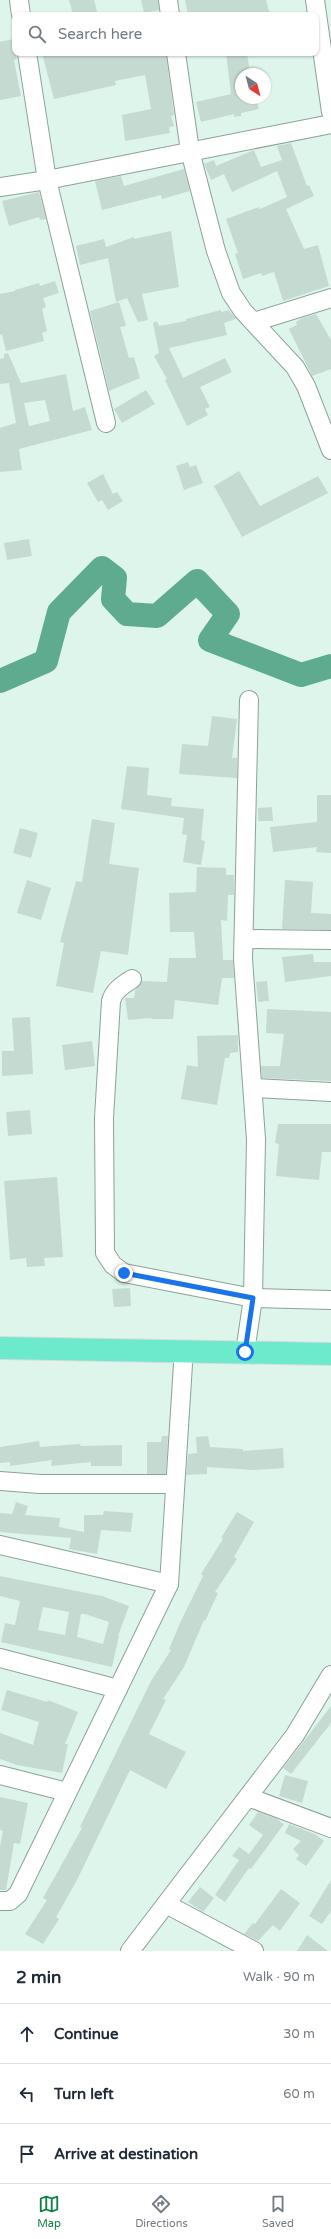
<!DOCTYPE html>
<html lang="en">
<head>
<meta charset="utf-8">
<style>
	:root { --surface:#fff; --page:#f6f6f7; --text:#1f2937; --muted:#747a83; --line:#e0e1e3; --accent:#0b8043 }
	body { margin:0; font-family:"Varela Round",sans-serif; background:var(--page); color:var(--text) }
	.compass { position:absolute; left:235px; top:68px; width:36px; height:36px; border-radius:50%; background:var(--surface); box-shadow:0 1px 3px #0004; rotate:144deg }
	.stop { position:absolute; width:12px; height:12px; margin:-9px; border:3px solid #1a73e8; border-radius:50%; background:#fff }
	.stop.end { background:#1a73e8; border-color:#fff; box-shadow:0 1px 4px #0008 }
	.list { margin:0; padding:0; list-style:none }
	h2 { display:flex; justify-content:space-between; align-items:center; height:52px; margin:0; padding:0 16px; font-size:17px }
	h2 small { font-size:13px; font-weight:400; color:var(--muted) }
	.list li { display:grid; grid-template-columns:26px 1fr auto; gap:12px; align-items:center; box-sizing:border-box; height:60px; padding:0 16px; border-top:1px solid var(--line) }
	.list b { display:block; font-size:15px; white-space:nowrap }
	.list em { font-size:13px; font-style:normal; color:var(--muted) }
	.icon { flex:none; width:22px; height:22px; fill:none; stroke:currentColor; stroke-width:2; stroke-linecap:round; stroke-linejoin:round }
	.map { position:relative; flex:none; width:331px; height:1951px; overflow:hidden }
	.search { position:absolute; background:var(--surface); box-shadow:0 1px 3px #0004; left:12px; right:12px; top:12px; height:44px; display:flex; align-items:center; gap:10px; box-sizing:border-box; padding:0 14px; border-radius:8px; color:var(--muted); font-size:15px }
	.sheet { height:232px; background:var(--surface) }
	nav { display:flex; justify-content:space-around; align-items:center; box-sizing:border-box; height:56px; border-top:1px solid var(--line); background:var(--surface); font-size:11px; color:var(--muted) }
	nav a { display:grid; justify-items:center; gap:2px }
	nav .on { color:var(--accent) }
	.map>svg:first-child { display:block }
</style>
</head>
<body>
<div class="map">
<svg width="331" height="1951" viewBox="0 0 331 1951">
	<rect width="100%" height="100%" fill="#ddf5eb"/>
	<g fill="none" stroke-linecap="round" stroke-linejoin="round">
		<polyline stroke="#5eab8f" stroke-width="24" points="0,681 46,661 59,612 102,568 115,578 113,599 127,614 157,616 197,581 228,614 210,640 301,675 331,666"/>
	</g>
	<g fill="#c5dbd2" fill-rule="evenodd">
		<polygon points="69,0 94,0 98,15 73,15"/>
		<polygon points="141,0 158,0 159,10 144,13"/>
		<polygon points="185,0 266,0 270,15 188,15"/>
		<polygon points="13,39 17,59 14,60 21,96 0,100 0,42"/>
		<polygon points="42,53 166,53 174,115 171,116 174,126 169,127 170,133 125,141 122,115 151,109 145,75 115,81 116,85 54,99"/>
		<polygon points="226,53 247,53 250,74 241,74 241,98 256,98 259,109 241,113 241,116 234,117 234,114 201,122 196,102 231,94"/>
		<polygon points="291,143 307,186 309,185 314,196 286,209 304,249 318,245 329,286 283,301 274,272 262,276 261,273 243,279 235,254 238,253 226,219 259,207 260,209 287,197 277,171 232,192 224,174 211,180 204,164 214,160 216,166 254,150 261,167 282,160 277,146"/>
		<polygon points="184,169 190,191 162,199 161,195 102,210 95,181 121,176 124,186"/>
		<polygon points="39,192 46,219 40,220 39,217 9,226 2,201"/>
		<polygon points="171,231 179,287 142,294 148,320 138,322 127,298 116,302 108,258 80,265 76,246 104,239 106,247 134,237 134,239"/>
		<polygon points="55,281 59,293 43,298 46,307 42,309 47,331 42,333 44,341 6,351 2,334 0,335 0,294 15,291 15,290 39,283 40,286"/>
		<polygon points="119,302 126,326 120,327 129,358 134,357 140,378 109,391 90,311"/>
		<polygon points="221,310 221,312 229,310 236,319 224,323 227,335 169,348 183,378 225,358 232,372 200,387 210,407 205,409 208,415 187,426 165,380 167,379 154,356 159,353 153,323 157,321 159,326 186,321 186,319"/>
		<polygon points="316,314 331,340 331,369 312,376 289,329 297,325 296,322 302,318"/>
		<path d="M8,353L21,383L66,374L73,411L85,407L92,430L19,449L22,470L0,472V428L16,423L9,383L0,384V359L4,358V354ZM45,400L50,421L29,426L24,403Z"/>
		<polygon points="146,390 155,404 122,423 114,409"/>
		<polygon points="188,462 190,467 196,465 203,483 184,490 176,466"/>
		<polygon points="239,471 260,506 318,476 328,493 242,537 214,486"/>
		<polygon points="103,474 113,494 117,492 123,501 108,510 102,500 98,502 87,483"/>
		<polygon points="29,539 32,556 7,560 4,543"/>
		<polygon points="212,716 237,719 232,758 237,758 237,778 179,774 182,744 208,746"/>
		<polygon points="127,766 149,768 147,795 172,798 171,806 204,809 201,840 205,841 201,865 183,862 187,835 182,834 184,818 121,809"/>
		<polygon points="317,795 331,795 331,853 316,852 317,847 273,852 270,827 317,822"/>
		<polygon points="272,807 273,821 258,821 258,808"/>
		<polygon points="92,819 115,823 109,864 139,868 128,955 101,951 93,993 56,986 64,943 60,942 76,881 82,882"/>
		<polygon points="20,828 38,833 31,858 13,853"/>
		<polygon points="197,867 226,868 226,875 234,875 234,895 228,895 227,921 221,920 223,960 233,960 234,978 222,978 218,1005 175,1000 173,1019 152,1019 151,1018 128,1020 125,998 134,998 135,990 142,981 167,982 169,958 196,958 194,932 170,932 169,893 196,892"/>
		<polygon points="27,880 51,888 41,920 17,913"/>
		<polygon points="285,880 313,882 311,913 331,914 331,930 282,929"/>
		<polygon points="313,954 314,962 331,962 331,976 285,982 282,957"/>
		<polygon points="267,981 269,1001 258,1002 256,982"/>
		<polygon points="267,1009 331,1012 331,1081 262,1078 261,1066 280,1066 284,1034 266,1033"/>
		<polygon points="30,1017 33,1074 2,1076 2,1051 14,1051 12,1018"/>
		<polygon points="238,1035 238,1052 230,1053 229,1058 225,1058 217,1105 181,1099 187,1065 198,1067 197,1036"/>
		<polygon points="92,1041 95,1066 65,1070 62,1045"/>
		<polygon points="30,1110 32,1134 8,1136 6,1112"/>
		<polygon points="278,1124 331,1124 331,1152 322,1152 319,1180 276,1176 279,1144 275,1143"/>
		<polygon points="57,1177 63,1257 44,1258 45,1266 27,1267 26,1258 10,1260 4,1181"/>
		<polygon points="130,1288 131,1306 114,1307 112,1289"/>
		<polygon points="162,1436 168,1436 166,1474 147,1474 147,1442 161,1442"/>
		<polygon points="208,1436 210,1447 243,1449 243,1451 283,1448 284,1468 253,1470 207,1467 207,1474 186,1475 188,1454 197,1453 196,1437"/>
		<polygon points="39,1441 40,1447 80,1444 81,1446 122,1445 122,1466 91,1466 91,1462 51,1466 52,1460 10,1466 10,1462 0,1463 0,1447"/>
		<polygon points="16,1502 28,1506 25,1515 60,1518 59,1527 84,1532 84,1515 103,1515 104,1511 133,1513 131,1532 101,1530 97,1554 69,1549 71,1538 0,1532 0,1513 12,1514"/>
		<polygon points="237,1512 254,1522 234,1557 237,1559 215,1592 218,1593 205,1621 204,1620 184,1667 163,1699 166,1700 149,1734 186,1752 166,1789 130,1770 76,1882 56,1917 59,1919 43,1944 25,1934 47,1900 43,1898 82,1828 80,1827 151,1681 171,1650 169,1649 181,1621 203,1576 201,1574 223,1539 221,1538"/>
		<path d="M0,1576L102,1596L129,1606L118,1636H119L112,1667L1,1642L5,1623L15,1625L20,1601L0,1596ZM43,1607L69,1612L65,1635L38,1630ZM81,1614H85L109,1622L103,1644L77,1637Z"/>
		<polygon points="7,1690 47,1702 48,1700 78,1712 65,1744 68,1744 62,1773 17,1765 0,1759 0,1733 33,1745 39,1722 1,1710"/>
		<polygon points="331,1706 331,1723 291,1774 283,1768"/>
		<polygon points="285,1775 308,1781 302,1803 279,1796"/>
		<polygon points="0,1797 28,1803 20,1844 14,1843 6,1890 0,1890 0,1846 3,1831 0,1830"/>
		<polygon points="258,1812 275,1818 284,1824 251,1869 249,1868 225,1902 215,1895 239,1860 232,1856 239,1847 249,1854 263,1835 249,1825"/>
		<polygon points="289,1824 315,1834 324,1841 306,1866 296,1859 299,1855 293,1849 301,1841 285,1833"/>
		<polygon points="331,1880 331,1911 322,1924 309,1916"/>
		<polygon points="200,1887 214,1898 203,1912 188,1902"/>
		<polygon points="281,1889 300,1903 280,1931 273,1925 258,1941 244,1934 253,1923 255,1924"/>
		<polygon points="307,1935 328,1951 297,1951"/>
	</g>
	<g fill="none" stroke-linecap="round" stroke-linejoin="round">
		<defs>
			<g id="minor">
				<polyline points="19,0 21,15"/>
				<polyline points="168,0 170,15"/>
				<polyline points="315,0 331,112"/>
				<polyline points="27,53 47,180 106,423"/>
				<polyline points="176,53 190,151 216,251 231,293 243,311 295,367 306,386 331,450"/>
				<polyline points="0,187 47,180 331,124"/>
				<polyline points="254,322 331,298"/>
				<polyline points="244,939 331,940"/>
				<path d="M132,979C123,985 114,990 111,1001L104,1118L105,1253L113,1265L124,1273L253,1298L331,1300"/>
				<polyline points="254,1088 331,1092"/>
				<polyline points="245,1352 253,1298 256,1139 243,959 249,700"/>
				<polyline points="0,1481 40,1484 175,1484"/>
				<polyline points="0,1545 169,1584"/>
				<polyline points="0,1658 118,1689"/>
				<polyline points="0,1775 67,1792"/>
				<polyline points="248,1797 331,1828"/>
				<polyline points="0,1901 10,1901 18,1894 169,1584 183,1364"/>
				<polyline points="166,1904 254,1951"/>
				<polyline points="130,1951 295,1735 331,1675"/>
			</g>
			<polyline id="major" points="0,1348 331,1354"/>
		</defs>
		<use href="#minor" stroke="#8ca299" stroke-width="20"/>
		<use href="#major" stroke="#dadbdb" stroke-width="24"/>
		<use href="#minor" stroke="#fff" stroke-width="18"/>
		<use href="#major" stroke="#6ceacb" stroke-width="22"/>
	</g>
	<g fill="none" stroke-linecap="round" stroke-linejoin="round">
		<polyline stroke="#1a73e8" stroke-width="5" points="124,1273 253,1298 245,1352"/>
	</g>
</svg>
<svg class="compass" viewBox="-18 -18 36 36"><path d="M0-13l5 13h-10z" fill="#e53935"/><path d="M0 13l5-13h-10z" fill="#747a83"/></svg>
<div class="stop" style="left:245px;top:1352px"></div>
<div class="stop end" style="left:124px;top:1273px"></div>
<div class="search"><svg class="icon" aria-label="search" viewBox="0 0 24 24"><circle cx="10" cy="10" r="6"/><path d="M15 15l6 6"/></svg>Search here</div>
</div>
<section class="sheet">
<h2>2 min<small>Walk · 90 m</small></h2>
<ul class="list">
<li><svg class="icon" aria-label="ahead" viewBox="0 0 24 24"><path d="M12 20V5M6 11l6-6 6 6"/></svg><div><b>Continue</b></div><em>30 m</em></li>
<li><svg class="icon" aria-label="left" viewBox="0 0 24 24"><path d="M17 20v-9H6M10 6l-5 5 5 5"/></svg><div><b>Turn left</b></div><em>60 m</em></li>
<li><svg class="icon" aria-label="arrive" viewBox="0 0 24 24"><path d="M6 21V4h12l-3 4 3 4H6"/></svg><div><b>Arrive at destination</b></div></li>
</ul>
</section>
<nav>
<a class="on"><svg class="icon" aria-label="map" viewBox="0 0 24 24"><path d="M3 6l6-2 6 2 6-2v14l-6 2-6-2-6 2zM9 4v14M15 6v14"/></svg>Map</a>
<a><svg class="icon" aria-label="directions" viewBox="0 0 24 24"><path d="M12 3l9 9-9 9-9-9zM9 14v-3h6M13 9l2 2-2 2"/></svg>Directions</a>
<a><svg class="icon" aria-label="saved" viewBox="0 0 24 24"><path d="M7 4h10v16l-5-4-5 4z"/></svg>Saved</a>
</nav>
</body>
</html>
